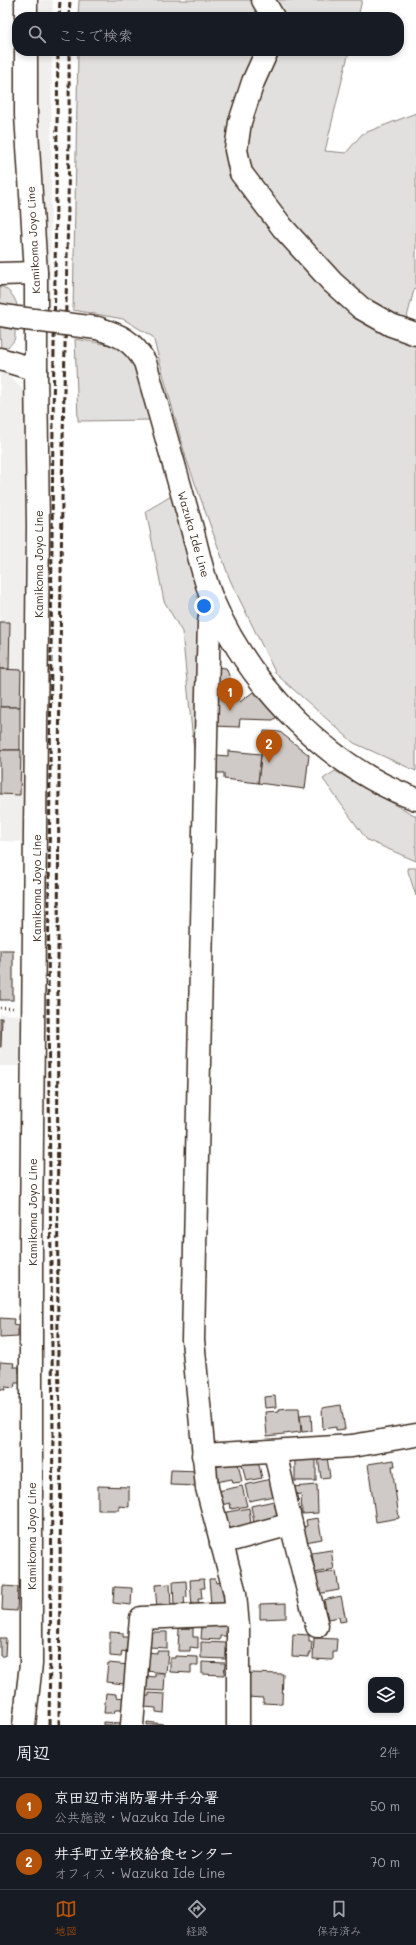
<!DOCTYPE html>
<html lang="ja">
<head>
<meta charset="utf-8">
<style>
	:root { --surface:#171b24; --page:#242831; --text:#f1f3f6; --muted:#9ea1a6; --line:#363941; --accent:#b45309 }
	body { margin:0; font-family:Mali,"Klee One",sans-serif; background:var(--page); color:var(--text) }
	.controls { position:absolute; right:12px; bottom:12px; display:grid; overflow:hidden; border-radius:8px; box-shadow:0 2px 6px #0003 }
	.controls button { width:36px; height:36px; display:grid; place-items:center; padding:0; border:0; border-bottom:1px solid var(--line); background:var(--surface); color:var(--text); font:20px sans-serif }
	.you { position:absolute; left:204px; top:606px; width:14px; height:14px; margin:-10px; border:3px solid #fff; border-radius:50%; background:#1a73e8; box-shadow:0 0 0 6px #1a73e833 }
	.badge { display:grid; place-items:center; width:26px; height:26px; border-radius:50%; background:var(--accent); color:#fff; font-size:13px; font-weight:700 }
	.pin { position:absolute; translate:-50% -33px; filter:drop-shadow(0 1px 2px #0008) }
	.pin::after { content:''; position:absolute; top:21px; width:14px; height:12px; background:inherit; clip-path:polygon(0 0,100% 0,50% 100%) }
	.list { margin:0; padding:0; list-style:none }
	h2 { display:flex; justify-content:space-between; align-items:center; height:52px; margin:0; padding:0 16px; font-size:17px }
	h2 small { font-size:13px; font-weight:400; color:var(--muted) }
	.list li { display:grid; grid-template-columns:26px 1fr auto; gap:12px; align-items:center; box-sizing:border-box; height:56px; padding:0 16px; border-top:1px solid var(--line) }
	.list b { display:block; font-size:15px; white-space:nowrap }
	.list p { margin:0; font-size:13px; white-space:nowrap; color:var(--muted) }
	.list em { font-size:13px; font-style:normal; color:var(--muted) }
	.icon { flex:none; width:22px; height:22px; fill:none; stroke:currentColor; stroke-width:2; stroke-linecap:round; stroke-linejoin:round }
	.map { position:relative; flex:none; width:416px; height:1725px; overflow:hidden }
	.search { position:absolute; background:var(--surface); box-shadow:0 2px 6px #0003; left:12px; right:12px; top:12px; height:44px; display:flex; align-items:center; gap:10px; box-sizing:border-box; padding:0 14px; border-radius:16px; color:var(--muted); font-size:15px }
	.sheet { height:164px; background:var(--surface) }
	nav { display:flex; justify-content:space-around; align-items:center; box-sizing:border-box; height:56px; border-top:1px solid var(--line); background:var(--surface); font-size:11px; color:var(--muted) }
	nav a { display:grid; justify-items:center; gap:2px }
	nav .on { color:var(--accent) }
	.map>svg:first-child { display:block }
</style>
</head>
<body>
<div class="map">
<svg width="416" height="1725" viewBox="0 0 416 1725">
	<rect width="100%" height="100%" fill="#fff"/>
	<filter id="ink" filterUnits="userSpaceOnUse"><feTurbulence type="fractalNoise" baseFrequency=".025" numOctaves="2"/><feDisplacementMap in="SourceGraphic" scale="8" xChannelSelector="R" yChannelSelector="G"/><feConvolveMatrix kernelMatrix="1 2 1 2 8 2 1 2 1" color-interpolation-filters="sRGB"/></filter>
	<g filter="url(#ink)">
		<g fill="#f1efee">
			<polygon points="40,0 53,0 52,17 39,17"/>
			<polygon points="39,51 52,51 50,312 45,311 37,135"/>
			<polygon points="0,373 9,375 20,386 25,393 24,842 0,841"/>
			<polygon points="0,1014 21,1015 21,1066 0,1066"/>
		</g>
		<g fill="#e2e0de" stroke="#8e857e">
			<polygon points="79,0 362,0 358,17 78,17"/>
			<polygon points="78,51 349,51 325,151 346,153 362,134 416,113 416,289 414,290 406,321 416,323 416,771 354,743 276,674 230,580 186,458 153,337 123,319 73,310"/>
			<path d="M0,286C11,290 16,299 18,309L0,307Z"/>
			<path d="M0,327L15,330C16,342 12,345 1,350Z"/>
			<path d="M75,339C85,341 112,344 120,348C138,358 147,402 150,420L78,421Z"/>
			<polygon points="173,495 198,593 196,771 182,632 164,601 146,511"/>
			<polygon points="335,771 416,816 416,861 367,840 323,779"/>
			<polygon points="407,868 416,868 416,896"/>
		</g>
		<g fill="#cfcac7" stroke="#3b2a1e">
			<polygon points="0,622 10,622 9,669 0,669"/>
			<polygon points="216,667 226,668 240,702 257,689 278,716 273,720 240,719 239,727 213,726"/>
			<polygon points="0,669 21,670 20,707 0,707"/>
			<rect x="0" y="707" width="20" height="43"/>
			<polygon points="264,731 280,732 309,755 305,789 258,783"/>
			<polygon points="0,750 21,750 20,795 0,794"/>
			<polygon points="228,751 261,754 258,783 224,779 224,773 216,773 217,755 228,756"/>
			<rect x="0" y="950" width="13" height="50"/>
			<polygon points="0,1018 2,1018 1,1047 0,1047"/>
			<polygon points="0,1318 14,1319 13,1325 18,1326 18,1337 0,1338"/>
			<polygon points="0,1362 14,1363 13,1367 19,1367 19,1373 22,1373 22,1383 15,1383 14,1388 5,1387 5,1390 0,1389"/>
			<polygon points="275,1396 276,1407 265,1408 264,1397"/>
			<polygon points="341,1405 345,1429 336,1430 336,1427 323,1429 322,1408"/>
			<polygon points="288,1408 299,1408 301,1432 267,1436 265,1412 279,1411 279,1409"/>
			<polygon points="311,1414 312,1431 302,1432 300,1415"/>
			<polygon points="327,1457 330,1477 321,1478 318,1458"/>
			<rect x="295" y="1458" width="21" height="23"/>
			<polygon points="394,1460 395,1466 392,1466 399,1518 376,1522 368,1464"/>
			<polygon points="258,1461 262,1478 246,1481 242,1464"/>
			<polygon points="238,1463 242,1482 233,1483 232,1479 216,1482 214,1467"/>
			<polygon points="171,1470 200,1471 200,1486 170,1485"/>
			<polygon points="271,1479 274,1496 249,1501 245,1485"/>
			<polygon points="317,1485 318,1513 302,1514 301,1494 292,1495 292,1487"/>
			<polygon points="98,1486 129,1487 129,1507 119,1506 119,1510 98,1510"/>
			<polygon points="242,1486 247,1506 231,1509 230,1503 221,1505 218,1491"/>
			<polygon points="274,1501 278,1519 254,1523 251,1506"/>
			<polygon points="249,1508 251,1524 244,1525 244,1527 226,1531 222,1513"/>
			<polygon points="318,1518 322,1539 305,1542 303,1527 307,1526 306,1520"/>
			<polygon points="331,1550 334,1569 315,1573 312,1553"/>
			<polygon points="336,1571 339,1590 317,1594 313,1575"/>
			<polygon points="204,1579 205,1588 201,1588 202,1599 198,1599 199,1606 192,1607 190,1580"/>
			<polygon points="209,1579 215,1579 216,1583 222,1582 224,1604 211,1605"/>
			<polygon points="186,1581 187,1597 184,1598 185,1606 174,1606 173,1582"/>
			<polygon points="170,1584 171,1607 157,1608 155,1585"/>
			<polygon points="3,1586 18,1587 17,1611 2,1610"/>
			<polygon points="114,1587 132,1588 131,1605 113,1603"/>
			<polygon points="341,1596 346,1621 340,1622 339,1617 328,1619 324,1600"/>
			<polygon points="286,1603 286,1618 260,1619 260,1604"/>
			<polygon points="202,1625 227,1626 227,1636 220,1636 220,1640 201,1639"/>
			<polygon points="179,1628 193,1628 193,1637 198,1637 198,1648 190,1647 190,1651 178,1651"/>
			<polygon points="110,1632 123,1633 123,1637 129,1637 127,1652 122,1651 121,1657 110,1656"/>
			<polygon points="149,1632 167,1632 167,1648 149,1647"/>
			<polygon points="293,1634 309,1635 309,1642 312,1642 311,1654 309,1654 309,1657 292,1656"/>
			<polygon points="0,1638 6,1638 5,1656 0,1656"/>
			<polygon points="314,1638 337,1639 336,1652 333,1652 333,1660 313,1659"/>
			<polygon points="201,1642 227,1643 226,1659 201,1658"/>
			<polygon points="157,1651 168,1651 166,1673 146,1671 147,1652 157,1653"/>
			<polygon points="175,1656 198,1657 198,1665 191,1665 191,1673 170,1672 170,1658 175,1658"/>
			<polygon points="202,1662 225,1663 224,1675 202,1674"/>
			<polygon points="108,1663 129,1665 124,1684 106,1682"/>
			<polygon points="248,1673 283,1674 282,1704 263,1703 263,1698 247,1697"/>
			<polygon points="155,1674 165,1674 164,1691 145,1690 146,1676 155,1677"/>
			<polygon points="106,1693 116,1694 116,1697 124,1698 123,1710 115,1710 114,1713 104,1713"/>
			<polygon points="149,1693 165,1694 164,1713 156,1712 156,1708 144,1707 145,1696 149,1696"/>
			<polygon points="103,1722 122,1723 122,1725 103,1725"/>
			<polygon points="147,1722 163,1724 163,1725 147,1725"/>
		</g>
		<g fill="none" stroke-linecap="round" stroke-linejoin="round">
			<defs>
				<g id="minor">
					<polyline points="263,0 273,17"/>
					<polyline points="267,51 253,82 240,122 236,150 241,173 283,228 332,282 361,308 391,325 416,334"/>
					<polyline points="213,601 209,623 207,693 193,1340 207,1488 235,1593 238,1627 238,1725"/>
					<polyline points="275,1452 291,1524 317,1626"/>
					<polyline points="203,1455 352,1446 416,1435"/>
					<polyline points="221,1543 291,1524"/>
					<polyline points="132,1725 141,1618 236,1614"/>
				</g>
				<g id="major">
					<polyline points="26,0 26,17"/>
					<polyline points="0,274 36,273"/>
					<polyline points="0,315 18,318"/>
					<path d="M97,328C120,335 132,340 145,362C160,417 176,471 191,525C198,550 203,578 213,601C249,685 329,768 416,799"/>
					<polyline points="0,359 36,370"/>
					<polyline points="24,1725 31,1664 31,1237 38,526 36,370 36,273 26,115 26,51"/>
				</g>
			</defs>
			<use href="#minor" stroke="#3b2a1e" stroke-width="25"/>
			<use href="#major" stroke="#3b2a1e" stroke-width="25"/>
			<polyline stroke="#3b2a1e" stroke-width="2.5" stroke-dasharray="1 3" stroke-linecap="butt" points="0,1008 15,1008"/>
			<use href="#minor" stroke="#fff" stroke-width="22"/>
			<use href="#major" stroke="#fff" stroke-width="22"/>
			<g stroke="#3b2a1e" stroke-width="3" stroke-dasharray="6 3" stroke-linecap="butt">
				<polyline points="59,17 60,0"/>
				<polyline points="69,17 70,0"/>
				<polyline points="49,1725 53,1435 48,1005 53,423 58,51"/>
				<path d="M59,1725L61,1430L58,1365C57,1076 58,788 62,500C64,350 70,201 69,51"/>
			</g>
			<defs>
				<polyline id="major-bridge" points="18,318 97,328"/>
			</defs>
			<use href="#major-bridge" stroke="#3b2a1e" stroke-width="25" stroke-linecap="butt"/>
			<use href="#major-bridge" stroke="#fff" stroke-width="22"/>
		</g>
	</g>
	<g text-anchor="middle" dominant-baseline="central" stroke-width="4" stroke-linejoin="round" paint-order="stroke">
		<g font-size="11" fill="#3b2a1e" stroke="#fff">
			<text transform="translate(33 240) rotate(-93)">Kamikoma Joyo Line</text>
			<text transform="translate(194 534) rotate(74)">Wazuka Ide Line</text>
			<text transform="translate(38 564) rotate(-90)">Kamikoma Joyo Line</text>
			<text transform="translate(36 888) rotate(-90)">Kamikoma Joyo Line</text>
			<text transform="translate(32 1212) rotate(-90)">Kamikoma Joyo Line</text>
			<text transform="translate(31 1536) rotate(-90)">Kamikoma Joyo Line</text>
		</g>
	</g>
</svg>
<div class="controls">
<button><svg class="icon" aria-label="layers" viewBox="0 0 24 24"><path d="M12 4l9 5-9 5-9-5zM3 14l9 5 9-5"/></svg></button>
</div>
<div class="you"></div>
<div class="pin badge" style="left:230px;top:711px">1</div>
<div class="pin badge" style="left:269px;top:763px">2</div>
<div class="search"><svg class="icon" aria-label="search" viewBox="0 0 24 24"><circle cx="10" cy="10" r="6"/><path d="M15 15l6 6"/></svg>ここで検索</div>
</div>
<section class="sheet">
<h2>周辺<small>2件</small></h2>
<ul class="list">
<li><span class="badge">1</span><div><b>京田辺市消防署井手分署</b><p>公共施設 · Wazuka Ide Line</p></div><em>50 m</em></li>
<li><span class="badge">2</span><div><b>井手町立学校給食センター</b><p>オフィス · Wazuka Ide Line</p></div><em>70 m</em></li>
</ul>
</section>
<nav>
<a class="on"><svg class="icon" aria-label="map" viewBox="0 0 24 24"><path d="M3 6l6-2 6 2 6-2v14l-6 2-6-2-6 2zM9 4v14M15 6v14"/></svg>地図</a>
<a><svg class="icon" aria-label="directions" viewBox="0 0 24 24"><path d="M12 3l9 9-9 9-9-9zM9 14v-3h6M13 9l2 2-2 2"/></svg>経路</a>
<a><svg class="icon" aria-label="saved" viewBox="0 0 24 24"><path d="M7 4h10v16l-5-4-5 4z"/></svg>保存済み</a>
</nav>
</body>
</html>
